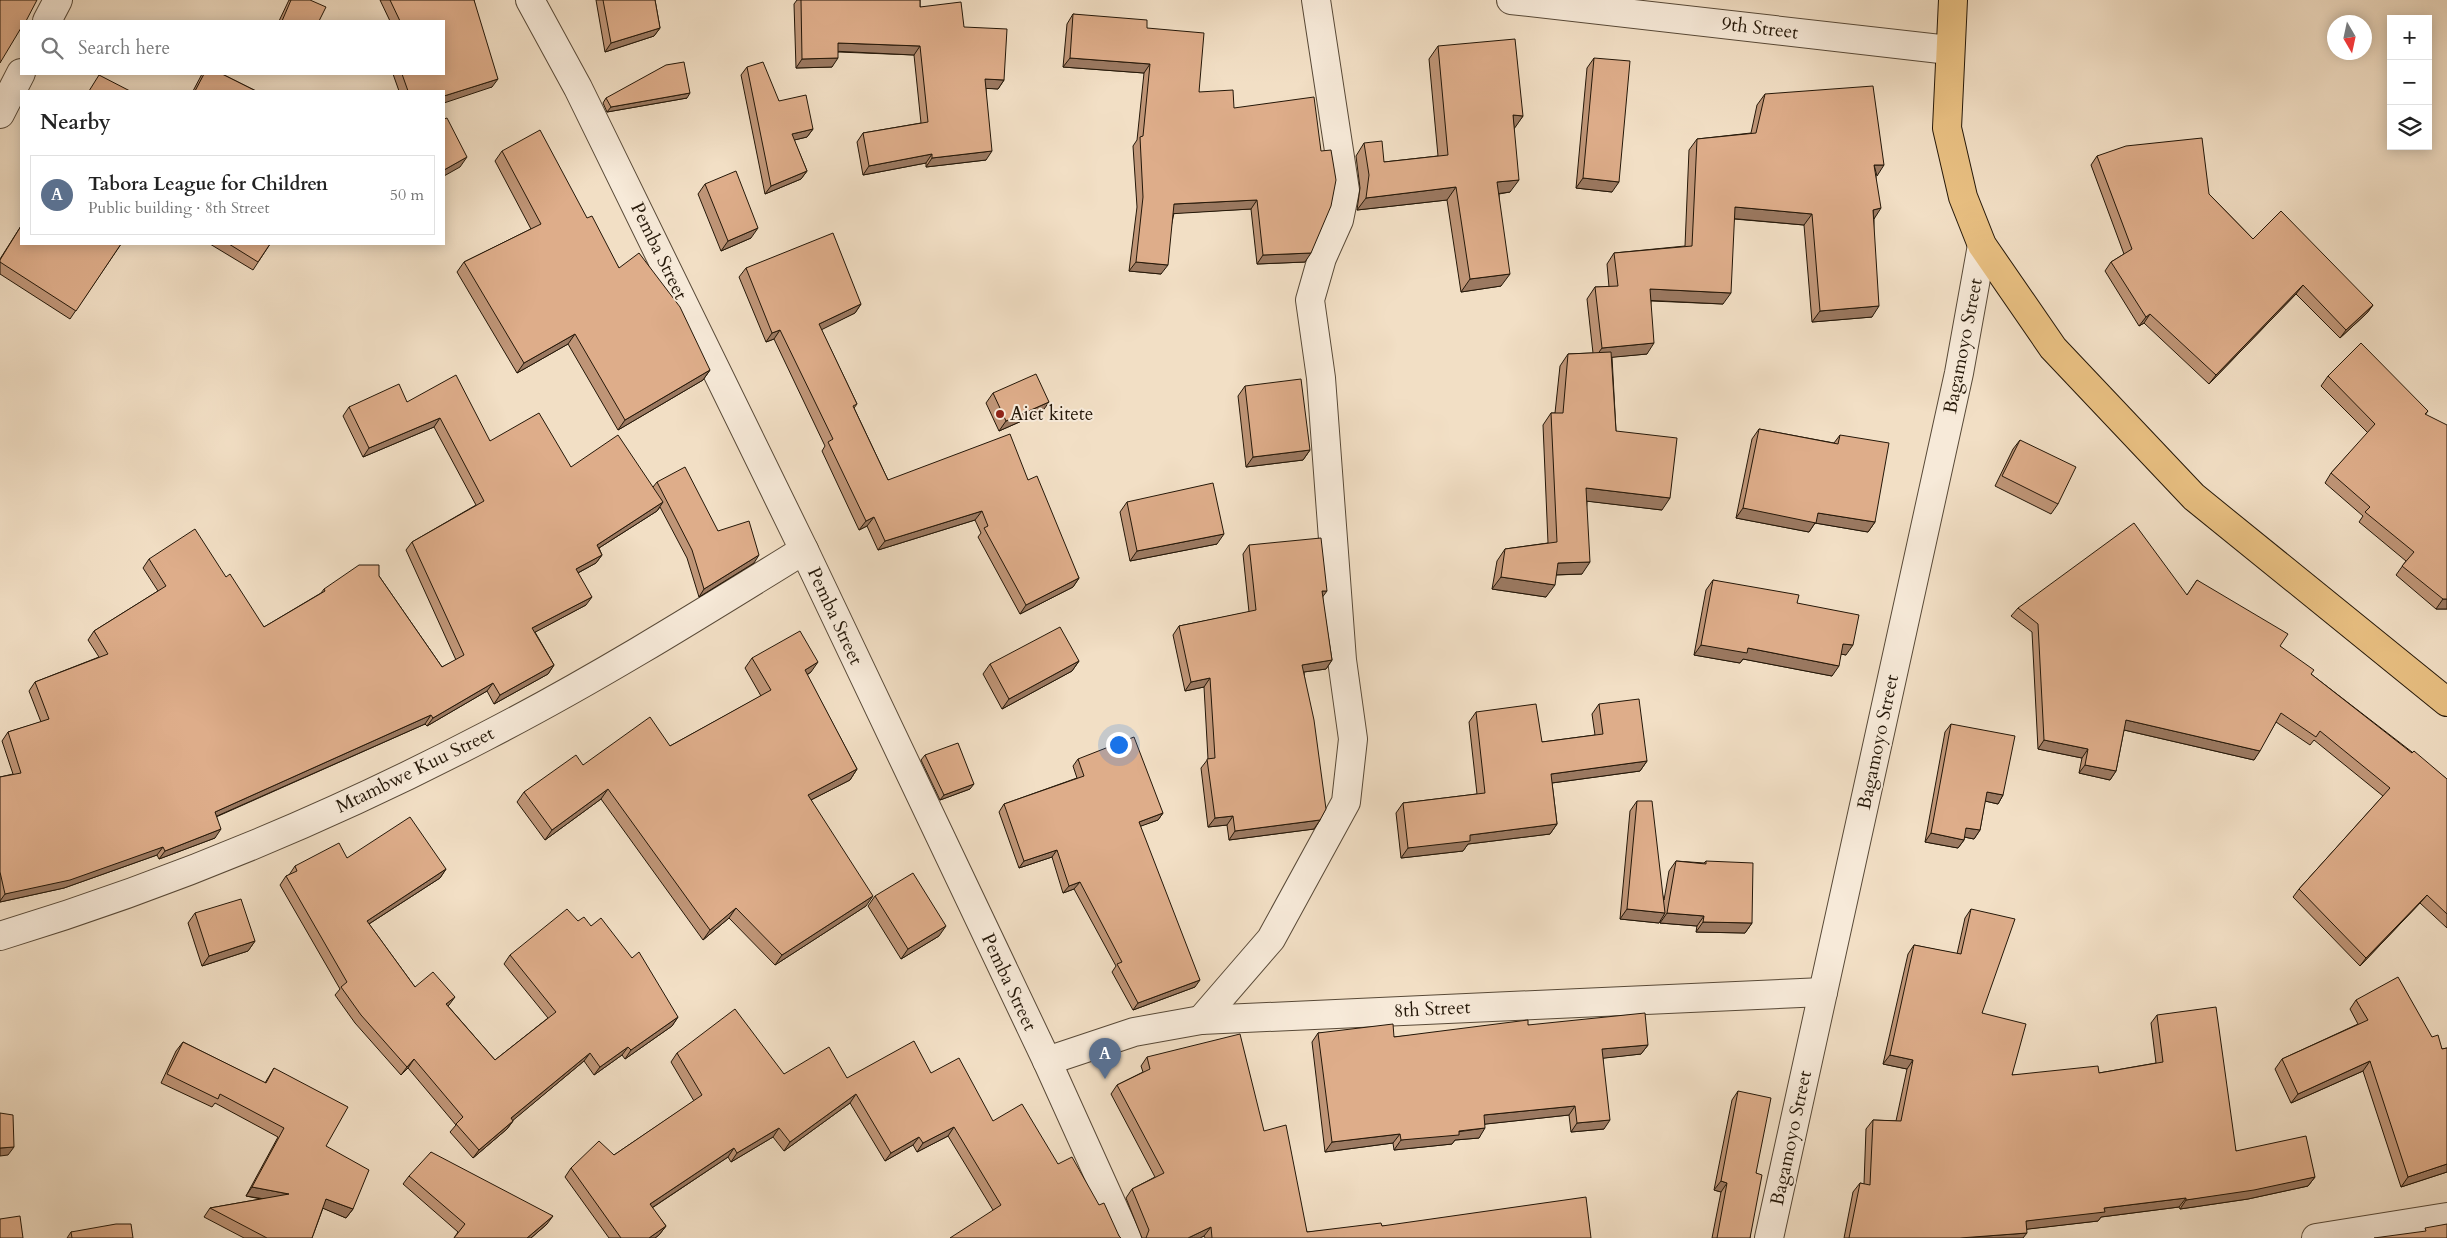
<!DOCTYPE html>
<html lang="en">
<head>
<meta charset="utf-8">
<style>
	:root { --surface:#fff; --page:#f6f6f6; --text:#222; --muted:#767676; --line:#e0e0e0; --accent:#1a73e8 }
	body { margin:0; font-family:Cardo,serif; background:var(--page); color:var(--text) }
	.controls { position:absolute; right:15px; top:15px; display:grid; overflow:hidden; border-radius:0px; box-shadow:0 2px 12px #0003 }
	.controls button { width:45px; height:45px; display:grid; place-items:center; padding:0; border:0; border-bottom:1px solid var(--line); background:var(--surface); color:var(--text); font:25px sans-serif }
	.compass { position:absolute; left:2327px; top:15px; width:45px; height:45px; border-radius:50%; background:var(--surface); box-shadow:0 2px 12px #0003; rotate:171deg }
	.you { position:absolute; left:1118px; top:744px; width:18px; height:18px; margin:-12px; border:4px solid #fff; border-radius:50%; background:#1a73e8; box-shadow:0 0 0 8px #1a73e833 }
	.badge { display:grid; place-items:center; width:32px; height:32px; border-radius:50%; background:var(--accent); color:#fff; font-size:16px; font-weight:700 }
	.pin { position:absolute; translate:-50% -41px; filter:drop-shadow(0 1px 2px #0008) }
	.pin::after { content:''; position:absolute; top:26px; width:18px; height:15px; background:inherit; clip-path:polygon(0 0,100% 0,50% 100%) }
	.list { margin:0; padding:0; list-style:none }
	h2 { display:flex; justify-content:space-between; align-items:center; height:65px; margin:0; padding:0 20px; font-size:21px }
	h2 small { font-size:16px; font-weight:400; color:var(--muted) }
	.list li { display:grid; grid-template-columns:32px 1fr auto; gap:15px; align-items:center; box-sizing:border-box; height:80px; margin:0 10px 10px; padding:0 10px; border:1px solid var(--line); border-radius:0px }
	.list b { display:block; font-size:19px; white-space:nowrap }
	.list p { margin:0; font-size:16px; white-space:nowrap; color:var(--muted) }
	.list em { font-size:16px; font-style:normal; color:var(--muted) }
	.icon { flex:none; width:28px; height:28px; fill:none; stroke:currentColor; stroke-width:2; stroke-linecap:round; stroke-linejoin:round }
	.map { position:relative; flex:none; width:2447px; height:1238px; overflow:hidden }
	.search { position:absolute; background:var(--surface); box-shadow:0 2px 12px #0003; left:20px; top:20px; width:425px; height:55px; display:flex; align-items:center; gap:12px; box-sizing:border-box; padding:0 18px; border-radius:0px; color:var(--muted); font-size:19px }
	.panel { position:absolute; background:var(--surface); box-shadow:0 2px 12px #0003; left:20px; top:90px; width:425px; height:155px; border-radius:0px }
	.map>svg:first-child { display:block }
</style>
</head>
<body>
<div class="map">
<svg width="2447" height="1238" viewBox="0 0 2447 1238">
	<rect width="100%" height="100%" fill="#f2dfc5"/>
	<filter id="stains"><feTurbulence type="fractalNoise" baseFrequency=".004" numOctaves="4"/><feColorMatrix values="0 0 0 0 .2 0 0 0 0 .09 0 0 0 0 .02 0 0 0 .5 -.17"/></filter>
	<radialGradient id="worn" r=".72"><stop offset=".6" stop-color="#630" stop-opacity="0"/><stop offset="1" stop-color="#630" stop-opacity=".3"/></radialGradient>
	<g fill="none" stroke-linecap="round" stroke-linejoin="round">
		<defs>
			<g id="street">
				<polyline points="530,0 578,88 804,550 1047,1061 1127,1238"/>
				<polyline points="1511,0 1949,50"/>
				<polyline points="47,21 58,0"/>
				<polyline points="0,114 21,73"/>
				<path d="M0,936C168,885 331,817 486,736C595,680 699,615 804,550"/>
				<polyline points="1201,1020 1271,939 1346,802 1353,739 1342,660 1321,378 1310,300 1322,258 1339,220 1345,190 1316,0"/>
				<polyline points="1047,1061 1134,1032 1201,1020 1823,992"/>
				<polyline points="1769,1238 1959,373 1982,245"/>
				<polyline points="2316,1238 2447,1217"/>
			</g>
			<polyline id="highway" points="1953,0 1947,128 1963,197 1982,245 2053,348 2194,497 2447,702"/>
		</defs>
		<use href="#street" stroke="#584937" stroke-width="30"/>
		<use href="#highway" stroke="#241708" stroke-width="30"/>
		<use href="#street" stroke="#f7ead9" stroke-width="28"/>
		<use href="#highway" stroke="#e9c082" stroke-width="28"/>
	</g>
	<g fill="#bf9577" stroke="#241708">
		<polygon points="289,0 291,0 319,21 279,21"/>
		<polygon points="380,0 474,0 492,87 444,91 399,91 393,74 444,74 444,21 390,21"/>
		<polygon points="596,0 655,0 660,28 654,36 605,52"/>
		<polygon points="797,0 920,0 920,7 964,27 1004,80 998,89 986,88 986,160 926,167 926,163 863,175 857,142 863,133 921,123 914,55 838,52 832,67 796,68 794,4"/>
		<polygon points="1073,14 1147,28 1199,92 1234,108 1305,262 1257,264 1251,209 1174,213 1161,274 1129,271 1137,207 1133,146 1137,140 1144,73 1063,67 1067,24"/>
		<polygon points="1438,46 1523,116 1514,128 1510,192 1499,194 1501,286 1461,292 1447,200 1357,210 1360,188 1356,156 1364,143 1384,162 1438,156 1429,59"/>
		<polygon points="1594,58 1612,192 1576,188 1587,68"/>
		<polygon points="747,67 779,101 813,129 807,137 794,140 807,171 801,179 765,194 741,75"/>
		<polygon points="202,74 222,74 256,91 193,91"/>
		<polygon points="1765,94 1876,176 1874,219 1872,317 1812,322 1804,225 1734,219 1723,304 1651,301 1647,354 1612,357 1616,431 1662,510 1587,501 1582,574 1556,575 1546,597 1492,589 1497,561 1505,549 1548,543 1543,425 1551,413 1555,413 1560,366 1568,354 1593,353 1587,299 1595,287 1609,287 1607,264 1614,253 1685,246 1689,150 1697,139 1751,133 1757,105"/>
		<polygon points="606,98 687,98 607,112 603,103"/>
		<polygon points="502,151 587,218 619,268 710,370 703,380 618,430 568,344 517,373 457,272 464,262 531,229 495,161"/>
		<polygon points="2097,156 2209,194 2253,239 2373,305 2367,313 2340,338 2296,294 2209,384 2144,323 2139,326 2105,271 2111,262 2124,254 2091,165"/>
		<polygon points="705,184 751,238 721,251 698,194"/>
		<polygon points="21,226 21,244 121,244 70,319 0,274 0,259"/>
		<polygon points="210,244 270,244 253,270"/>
		<polygon points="746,268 861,304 855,313 821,329 857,404 854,408 888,480 1028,480 1079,578 1073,587 1020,614 978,537 981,533 975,520 878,550 867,526 859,530 822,451 825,446 774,339 766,342 739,277"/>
		<polygon points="2328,376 2428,411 2425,415 2447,609 2436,609 2396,575 2406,561 2359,522 2363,516 2325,483 2331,473 2368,433 2321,386"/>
		<polygon points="1245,386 1310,450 1303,460 1246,467 1238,396"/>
		<polygon points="993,393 1042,412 999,431 986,403"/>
		<polygon points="407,402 490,441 571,467 653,487 657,482 718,531 754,563 699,597 687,558 660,507 657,511 599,548 602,555 596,563 578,573 586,605 535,632 554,665 548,674 494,704 487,691 427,726 425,724 216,817 215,838 159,859 157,855 64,888 0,902 0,777 13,774 2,741 8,732 41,722 29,691 35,682 99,657 88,640 94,631 158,591 143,568 149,559 226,577 264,627 321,593 324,589 379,576 442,667 456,660 406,550 412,542 476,505 434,427 363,457 343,416 349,407"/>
		<polygon points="1759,429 1834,443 1840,435 1875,522 1868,532 1815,523 1809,532 1736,518 1752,439"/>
		<polygon points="2020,440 2058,504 2051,514 1995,486 2013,449"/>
		<polygon points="1127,502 1217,544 1130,561 1120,512"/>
		<polygon points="1249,545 1322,597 1332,660 1326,669 1304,672 1320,820 1314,829 1229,840 1227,825 1208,827 1201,768 1208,759 1204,687 1185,691 1173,635 1179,626 1249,612 1243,554"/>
		<polygon points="1713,580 1797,603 1846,655 1841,654 1832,676 1743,659 1740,663 1694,655 1706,590"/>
		<polygon points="2197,580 2280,646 2311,674 2447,779 2447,928 2420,903 2360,966 2293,897 2299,889 2383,796 2314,740 2310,745 2276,722 2254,760 2124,730 2116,771 2110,780 2079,773 2082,758 2038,749 2032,632 2011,616 2018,608 2187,595"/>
		<polygon points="752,658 811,672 807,675 857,769 850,780 811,800 866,906 775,965 729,918 703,940 601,799 545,840 517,802 524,792 583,765 670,746 761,696 745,668"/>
		<polygon points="1079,661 1072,671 1002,709 983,674 990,664"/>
		<polygon points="1599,704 1647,761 1640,771 1552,783 1557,824 1550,834 1468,844 1463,851 1401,858 1396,813 1403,803 1477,794 1469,722 1476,712 1542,742 1595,735 1592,714"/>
		<polygon points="1951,724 2003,795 1998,804 1985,801 1980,830 1974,839 1964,837 1964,840 1958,848 1925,842 1945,732"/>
		<polygon points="925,755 970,789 940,800 921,760"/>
		<polygon points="1078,759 1163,813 1158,820 1140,826 1195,987 1133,1010 1112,972 1116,966 1074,889 1063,893 1052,857 1019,868 999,812 1004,804 1077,778 1073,766"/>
		<polygon points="1637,801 1664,900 1669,871 1676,861 1704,863 1706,861 1752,923 1745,933 1696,932 1697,926 1660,923 1660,920 1659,923 1620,919 1630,811"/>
		<polygon points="347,858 446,869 440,878 369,924 415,987 449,1005 448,1006 495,1060 548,1018 504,964 510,955 578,921 678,1017 672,1026 625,1059 622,1055 594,1075 584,1061 513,1120 513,1121 507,1129 473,1158 450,1132 456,1125 408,1068 401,1075 355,1023 335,995 340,989 280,885 286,876 289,875 295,866"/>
		<polygon points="875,896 939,936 901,959 868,906"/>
		<polygon points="1971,909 1982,1013 2012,1075 2099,1073 2156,1063 2151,1023 2157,1015 2236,1151 2315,1177 2308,1186 2248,1199 2180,1209 2179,1207 2101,1217 2098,1221 2027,1229 2023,1238 1844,1238 1853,1192 1860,1183 1864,1184 1866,1129 1873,1120 1896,1121 1907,1069 1883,1064 1908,954 1914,945 1957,954 1965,918"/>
		<polygon points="195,913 255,941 248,951 202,966 188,923"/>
		<polygon points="2356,1000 2432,1037 2442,1049 2447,1048 2447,1172 2401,1187 2363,1071 2291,1103 2275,1069 2282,1059 2358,1024 2350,1009"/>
		<polygon points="1528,1025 1648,1045 1641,1054 1603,1058 1604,1129 1571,1132 1569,1115 1485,1124 1479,1138 1455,1140 1452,1144 1394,1150 1393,1143 1325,1152 1312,1042 1318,1033 1394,1037"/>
		<polygon points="183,1042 265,1083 274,1068 326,1146 353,1209 346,1218 323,1208 312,1238 244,1238 204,1217 210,1208 261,1199 246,1196 278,1137 215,1103 212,1107 161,1083 176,1051"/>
		<polygon points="677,1053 784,1074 847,1078 931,1073 993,1121 1058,1164 1099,1205 1119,1236 993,1210 948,1136 917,1152 913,1145 885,1161 850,1103 784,1151 773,1137 731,1162 728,1157 652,1208 666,1226 659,1235 655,1238 609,1238 565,1177 571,1168 614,1155 694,1101 671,1062"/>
		<polygon points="1147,1057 1264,1131 1307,1232 1382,1226 1591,1238 1205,1238 1204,1236 1200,1238 1142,1238 1126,1198 1132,1189 1155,1177 1111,1094 1117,1085 1143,1072 1141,1066"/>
		<polygon points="1738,1091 1756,1173 1750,1238 1712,1238 1721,1192 1714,1190 1732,1100"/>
		<polygon points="409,1176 547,1224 531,1238 454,1238 458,1232 403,1184"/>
		<polygon points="71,1232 133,1238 67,1238"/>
	</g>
	<g fill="#9b7961" stroke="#241708">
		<polygon points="660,28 654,36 605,52 611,43"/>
		<polygon points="838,43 920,46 914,55 832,51"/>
		<polygon points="838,58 832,67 796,68 802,59"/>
		<polygon points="1070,58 1150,64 1144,73 1063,67"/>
		<polygon points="498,79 492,87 444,103 444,96"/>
		<polygon points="985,79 1004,80 998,89 979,88"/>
		<polygon points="690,93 687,98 607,112 611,107"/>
		<polygon points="1513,115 1523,116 1514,129"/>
		<polygon points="813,129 807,137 786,142 792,134"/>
		<polygon points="992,151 986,160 926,167 932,158"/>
		<polygon points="932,154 926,163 863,175 869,166"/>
		<polygon points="467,157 460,167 444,176 444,170"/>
		<polygon points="1874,165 1884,165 1877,176"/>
		<polygon points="807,171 801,179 765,194 771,186"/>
		<polygon points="1583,178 1619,182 1612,192 1576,188"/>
		<polygon points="1519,180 1510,192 1488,195 1497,182"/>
		<polygon points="1456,187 1447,200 1357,210 1366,198"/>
		<polygon points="1257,200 1251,209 1168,214 1174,204"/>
		<polygon points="1735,207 1812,214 1804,225 1727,218"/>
		<polygon points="1881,208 1874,219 1873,210"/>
		<polygon points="758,228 751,238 721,251 728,241"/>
		<polygon points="1311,253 1305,262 1257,264 1263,255"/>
		<polygon points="1136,262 1168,265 1161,274 1129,271"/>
		<polygon points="1510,274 1501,286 1461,292 1470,279"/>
		<polygon points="2303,285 2296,294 2209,384 2216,375"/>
		<polygon points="1650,289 1731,293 1723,304 1642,300"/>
		<polygon points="861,304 855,313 813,334 819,324"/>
		<polygon points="2373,305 2367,313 2340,338 2346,330"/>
		<polygon points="1879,306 1872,317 1812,322 1820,311"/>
		<polygon points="2150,314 2144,323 2139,326 2146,317"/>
		<polygon points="780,330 774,339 766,342 772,333"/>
		<polygon points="575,334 568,344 517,373 524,363"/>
		<polygon points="1654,343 1647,354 1594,359 1602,348"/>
		<polygon points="710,370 703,380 618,430 625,420"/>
		<polygon points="1049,402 1042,412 999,431 1006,421"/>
		<polygon points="440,418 434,427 363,457 369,448"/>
		<polygon points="1310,450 1303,460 1246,467 1253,457"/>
		<polygon points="1586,488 1670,498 1662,510 1577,500"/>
		<polygon points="663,502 657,511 591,553 597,545"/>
		<polygon points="1743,508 1818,513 1875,522 1868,532 1815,523 1809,532 1736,518"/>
		<polygon points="982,511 975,520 878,550 885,541"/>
		<polygon points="874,517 867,526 859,530 866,521"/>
		<polygon points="1224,534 1217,544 1130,561 1137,551"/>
		<polygon points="602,555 596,563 570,577 576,569"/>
		<polygon points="759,555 754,563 699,597 704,589"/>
		<polygon points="1590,562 1582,574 1550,575 1558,563"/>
		<polygon points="1501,577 1555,585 1546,597 1492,589"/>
		<polygon points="1079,578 1073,587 1020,614 1026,605"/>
		<polygon points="1322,591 1327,591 1321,599"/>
		<polygon points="592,597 586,605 526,637 532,628"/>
		<polygon points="2443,599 2447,599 2447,609 2436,609"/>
		<polygon points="1843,644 1853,645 1846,655 1836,653"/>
		<polygon points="1701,645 1748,648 1839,666 1832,676 1743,659 1740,663 1694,655"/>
		<polygon points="1332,660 1326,669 1296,673 1302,665"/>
		<polygon points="1079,661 1072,671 1002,709 1009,699"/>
		<polygon points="818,662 811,672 798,680 805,670"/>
		<polygon points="554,665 548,674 494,704 500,695"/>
		<polygon points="1210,678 1204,687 1185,691 1191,682"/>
		<polygon points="493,683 487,691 427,726 433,718"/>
		<polygon points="431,715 425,724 208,820 215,812"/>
		<polygon points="2126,720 2260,751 2254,760 2120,729"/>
		<polygon points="2044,740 2088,749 2082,758 2038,749"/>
		<polygon points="1647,761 1640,771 1544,784 1551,774"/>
		<polygon points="2085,765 2116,771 2110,780 2079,773"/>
		<polygon points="857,769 850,780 801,805 808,795"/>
		<polygon points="974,784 970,789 940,800 944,795"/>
		<polygon points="608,789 601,799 545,840 552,830"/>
		<polygon points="1987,792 2003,795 1998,804 1981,800"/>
		<polygon points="1163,813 1158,820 1133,829 1139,822"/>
		<polygon points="1233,816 1227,825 1208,827 1215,818"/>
		<polygon points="1320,820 1314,829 1229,840 1235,831"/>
		<polygon points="1557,824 1550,834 1468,844 1463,851 1401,858 1408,848 1470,835"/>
		<polygon points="1966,828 1980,830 1974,839 1960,836"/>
		<polygon points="221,829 215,838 159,859 165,851"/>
		<polygon points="1931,833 1964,840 1958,848 1925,842"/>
		<polygon points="163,847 157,855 64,888 0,902 0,901 5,894"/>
		<polygon points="1057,850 1052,857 1019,868 1024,861"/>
		<polygon points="446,869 440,878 361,929 367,921"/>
		<polygon points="1080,882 1074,889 1063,893 1069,886"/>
		<polygon points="2427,895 2420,903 2360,966 2366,958"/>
		<polygon points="873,896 866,906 775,965 782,955"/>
		<polygon points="736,908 729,918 703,940 710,930"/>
		<polygon points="1627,909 1665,913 1659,923 1620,919"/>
		<polygon points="1667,913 1704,916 1697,926 1660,923"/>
		<polygon points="1703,922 1752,923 1745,933 1696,932"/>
		<polygon points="946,926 939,936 901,959 908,949"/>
		<polygon points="255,941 248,951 202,966 209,956"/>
		<polygon points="1200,980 1195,987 1133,1010 1138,1003"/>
		<polygon points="455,997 449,1005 440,1013 446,1004"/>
		<polygon points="678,1017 672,1026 625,1059 631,1050"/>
		<polygon points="1648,1045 1641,1054 1596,1059 1602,1049"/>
		<polygon points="628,1047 622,1055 594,1075 600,1067"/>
		<polygon points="590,1053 584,1061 505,1127 511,1118"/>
		<polygon points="1890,1055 1913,1060 1907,1069 1883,1064"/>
		<polygon points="414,1059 408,1068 401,1075 407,1067"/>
		<polygon points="2370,1061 2363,1071 2291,1103 2298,1094"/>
		<polygon points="856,1094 850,1103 784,1151 790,1142"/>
		<polygon points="1575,1106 1569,1115 1477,1125 1484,1115"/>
		<polygon points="1610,1120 1604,1129 1571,1132 1577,1123"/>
		<polygon points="513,1121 507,1129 473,1158 479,1150"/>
		<polygon points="954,1127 948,1136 917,1152 923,1143"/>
		<polygon points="779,1128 773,1137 731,1162 737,1153"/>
		<polygon points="1485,1128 1479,1138 1455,1140 1452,1144 1394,1150 1401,1140"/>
		<polygon points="1400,1134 1393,1143 1325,1152 1332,1142"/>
		<polygon points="919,1137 913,1145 885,1161 891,1153"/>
		<polygon points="14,1147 8,1155 0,1156 0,1148"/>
		<polygon points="734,1148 728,1157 644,1213 650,1204"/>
		<polygon points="2447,1164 2447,1172 2401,1187 2408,1177"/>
		<polygon points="2315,1177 2308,1186 2248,1199 2180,1209 2186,1200"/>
		<polygon points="1721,1181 1727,1183 1721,1192 1714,1190"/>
		<polygon points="252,1187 289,1194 283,1202 246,1196"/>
		<polygon points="2186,1198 2179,1207 2101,1217 2098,1221 2020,1230 2026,1221 2104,1208"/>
		<polygon points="326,1199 353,1209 346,1218 320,1207"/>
		<polygon points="553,1216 547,1224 531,1238 527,1238"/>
		<polygon points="666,1226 659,1235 655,1238 649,1238"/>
		<polygon points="1211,1227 1204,1236 1200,1238 1188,1238"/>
		<polygon points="2027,1233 2023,1238 1960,1238"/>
	</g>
	<g fill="#dead8a" stroke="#241708">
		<polygon points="0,0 37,0 26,21 21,21 21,28 0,63"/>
		<polygon points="291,0 310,0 326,7 319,21 282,21"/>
		<polygon points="390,0 474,0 498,79 444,96 444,91 408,91 402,74 444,74 444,21 400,21"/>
		<polygon points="603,0 655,0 660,28 611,43"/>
		<polygon points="801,0 920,0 920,7 961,2 964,27 1007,29 1004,80 985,79 992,151 932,158 932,154 869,166 863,133 928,122 920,46 838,43 838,58 802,59"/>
		<polygon points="1073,14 1147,20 1147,28 1204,33 1199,92 1233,90 1234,108 1314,97 1321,151 1331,150 1336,180 1331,206 1311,253 1263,255 1257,200 1174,204 1168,265 1136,262 1143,197 1140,137 1143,136 1150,64 1070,58"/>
		<polygon points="1515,39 1523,116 1513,115 1519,180 1497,182 1510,274 1470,279 1456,187 1366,198 1369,175 1364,143 1382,141 1384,162 1448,155 1438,46"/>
		<polygon points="1594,58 1630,61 1619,182 1583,178"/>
		<polygon points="684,62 690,93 611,107 606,98 666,65"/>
		<polygon points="763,62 779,101 806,95 813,129 792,134 807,171 771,186 747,67"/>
		<polygon points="204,74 222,74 256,91 195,91"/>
		<polygon points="99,75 130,91 89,91"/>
		<polygon points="1873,86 1884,165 1874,165 1881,208 1873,210 1879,306 1820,311 1812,214 1735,207 1731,293 1650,289 1654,343 1602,348 1595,287 1618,286 1614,253 1692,246 1697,139 1756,133 1765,94"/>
		<polygon points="447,118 467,157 444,170 444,119"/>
		<polygon points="540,130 587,218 592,216 619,268 639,253 680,307 710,370 625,420 575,334 524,363 464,262 541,224 502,151"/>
		<polygon points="2202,138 2209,194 2253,239 2281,211 2373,305 2346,330 2303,285 2216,375 2150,314 2146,317 2111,262 2132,249 2097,156 2126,146"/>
		<polygon points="736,171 758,228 728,241 705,184"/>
		<polygon points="21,226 21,244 121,244 76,311 0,262 0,260"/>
		<polygon points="833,233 861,304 819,324 857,404 853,406 888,480 1010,434 1028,480 1037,476 1079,578 1026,605 984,528 988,526 982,511 885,541 874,517 866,521 828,442 833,439 780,330 772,333 746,268"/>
		<polygon points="229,244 270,244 258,262"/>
		<polygon points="2361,343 2428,411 2425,414 2447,425 2447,599 2443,599 2402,566 2414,552 2365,512 2370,507 2331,473 2375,424 2328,376"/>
		<polygon points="1611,352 1616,431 1677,438 1670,498 1586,488 1590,562 1558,563 1555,585 1501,577 1505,549 1557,542 1551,413 1563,413 1568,354"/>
		<polygon points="1036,374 1049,402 1006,421 993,393"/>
		<polygon points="456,375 490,441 539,413 571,467 618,435 663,502 597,545 602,555 576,569 592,597 532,628 554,665 500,695 493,683 433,718 431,715 215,812 221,829 165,851 163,847 70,880 5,894 0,872 0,777 21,773 8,732 49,719 35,682 108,654 94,631 166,586 149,559 195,529 226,577 230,574 264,627 325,591 324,589 359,565 379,565 379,576 442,667 464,655 412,542 484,501 440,418 369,448 349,407 399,384 407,402"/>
		<polygon points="1301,379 1310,450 1253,457 1245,386"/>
		<polygon points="1759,429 1838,444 1840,435 1889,443 1875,522 1818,513 1816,523 1743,508"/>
		<polygon points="2020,440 2076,467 2058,504 2002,476"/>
		<polygon points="685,467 718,531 749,521 759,555 704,589 692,550 657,482"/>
		<polygon points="1213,483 1224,534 1137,551 1127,502"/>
		<polygon points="2134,523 2187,595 2197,580 2288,634 2280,646 2314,670 2311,674 2412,753 2414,751 2447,779 2447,914 2427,895 2366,958 2299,889 2390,788 2320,731 2316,737 2281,713 2260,751 2126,720 2116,771 2085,765 2088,749 2044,740 2038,624 2018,608"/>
		<polygon points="1321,538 1327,591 1322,591 1332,660 1302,665 1314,720 1326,809 1320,820 1235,831 1233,816 1215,818 1207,759 1215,758 1210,678 1191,682 1179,626 1256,610 1249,545"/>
		<polygon points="1713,580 1799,595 1797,603 1859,615 1853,645 1843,644 1839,666 1748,648 1747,653 1701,645"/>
		<polygon points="1060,627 1079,661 1009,699 990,664"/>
		<polygon points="800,631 818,662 805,670 857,769 808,795 873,896 782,955 736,908 710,930 608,789 552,830 524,792 576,755 583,765 650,717 670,746 771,690 752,658"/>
		<polygon points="1639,699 1647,761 1551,774 1557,824 1470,835 1470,841 1408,848 1403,803 1485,793 1476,712 1536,704 1542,742 1603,734 1599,704"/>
		<polygon points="1951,724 2015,736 2003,795 1987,792 1980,830 1966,828 1964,840 1931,833"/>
		<polygon points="1134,737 1163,813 1139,822 1200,980 1138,1003 1117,964 1122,962 1080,882 1069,886 1057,850 1024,861 1004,804 1084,776 1078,759"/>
		<polygon points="958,743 974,784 944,795 925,755"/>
		<polygon points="1637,801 1652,801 1665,913 1627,909"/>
		<polygon points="410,817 446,869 367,921 415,987 433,972 455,997 446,1004 495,1060 556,1012 510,955 567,909 578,921 584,917 591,926 601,918 632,958 639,952 678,1017 631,1050 628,1047 600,1067 590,1053 511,1118 513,1121 479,1150 456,1124 463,1117 414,1059 407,1067 361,1015 341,987 347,982 286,876 297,871 295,866 339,843 347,858"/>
		<polygon points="1676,861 1706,864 1706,861 1753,863 1752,923 1703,922 1704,916 1667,913"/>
		<polygon points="913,873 946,926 908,949 875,896"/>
		<polygon points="241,899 255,941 209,956 195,913"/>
		<polygon points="1971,909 2015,919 1982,1013 2026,1024 2012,1075 2098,1066 2099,1073 2163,1062 2157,1015 2216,1007 2236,1151 2306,1136 2315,1177 2254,1190 2186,1200 2186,1198 2104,1208 2105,1212 2026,1221 2027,1233 1960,1238 1849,1238 1860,1183 1870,1185 1873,1120 1901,1121 1913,1060 1890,1055 1914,945 1961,954"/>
		<polygon points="2398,977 2432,1037 2438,1035 2442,1049 2447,1048 2447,1164 2408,1177 2370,1061 2298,1094 2282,1059 2368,1020 2356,1000"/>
		<polygon points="735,1009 784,1074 829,1047 847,1078 914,1041 931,1073 959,1058 993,1121 1022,1104 1058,1164 1072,1157 1099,1205 1104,1203 1119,1236 1121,1238 950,1238 1001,1205 954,1127 923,1143 919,1137 891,1153 856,1094 790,1142 779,1128 737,1153 734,1148 650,1204 666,1226 649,1238 621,1238 571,1168 599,1141 614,1155 702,1095 677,1053"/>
		<polygon points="1645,1013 1648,1045 1602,1049 1610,1120 1577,1123 1575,1106 1484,1115 1485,1128 1459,1131 1459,1135 1401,1140 1400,1134 1332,1142 1318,1033 1393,1024 1394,1037 1528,1020 1528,1025"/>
		<polygon points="1240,1034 1264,1131 1286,1125 1307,1232 1381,1223 1382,1226 1586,1197 1591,1238 1212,1238 1211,1227 1188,1238 1146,1238 1149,1230 1132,1189 1164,1173 1117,1085 1150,1069 1147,1057"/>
		<polygon points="183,1042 266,1083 274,1068 348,1107 326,1146 369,1170 353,1209 326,1199 312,1238 267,1238 210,1208 289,1194 252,1187 284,1128 220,1094 218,1099 167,1074"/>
		<polygon points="1738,1091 1771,1098 1756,1173 1762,1175 1750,1238 1717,1238 1727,1183 1721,1181"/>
		<polygon points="0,1113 13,1115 14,1147 0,1148"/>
		<polygon points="431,1152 553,1216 527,1238 454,1238 465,1224 409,1176"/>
		<polygon points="20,1216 23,1238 0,1238 0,1219"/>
		<polygon points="116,1224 131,1224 133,1238 72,1238 71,1232"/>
		<polygon points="2447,1224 2447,1238 2374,1238 2426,1231 2425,1228"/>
	</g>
	<circle fill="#8f2418" stroke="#f7ead9" stroke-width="2" cx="1000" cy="414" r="5"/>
	<g text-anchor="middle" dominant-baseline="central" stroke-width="4" stroke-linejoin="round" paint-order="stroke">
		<g font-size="19" fill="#241708" stroke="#f7ead9">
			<text transform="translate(1760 28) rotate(7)">9th Street</text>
			<text transform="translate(659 251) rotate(64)">Pemba Street</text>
			<text transform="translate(1963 346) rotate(-79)">Bagamoyo Street</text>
			<text transform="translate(835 616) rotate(65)">Pemba Street</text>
			<text transform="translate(1878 742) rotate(-78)">Bagamoyo Street</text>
			<text transform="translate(415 770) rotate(-26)">Mtambwe Kuu Street</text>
			<text transform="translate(1009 982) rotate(65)">Pemba Street</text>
			<text transform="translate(1432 1009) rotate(-3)">8th Street</text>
			<text transform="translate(1791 1138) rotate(-78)">Bagamoyo Street</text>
		</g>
		<g font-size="19" fill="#241708" stroke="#f7ead9" text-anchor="start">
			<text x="1010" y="414">Aict kitete</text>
		</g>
	</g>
	<rect width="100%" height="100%" filter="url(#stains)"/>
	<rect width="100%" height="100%" fill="url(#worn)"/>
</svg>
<div class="controls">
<button>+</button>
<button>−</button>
<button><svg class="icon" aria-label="layers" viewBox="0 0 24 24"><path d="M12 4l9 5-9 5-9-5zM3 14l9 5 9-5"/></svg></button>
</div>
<svg class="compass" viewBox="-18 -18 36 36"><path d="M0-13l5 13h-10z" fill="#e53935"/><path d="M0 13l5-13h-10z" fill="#767676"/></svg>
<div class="you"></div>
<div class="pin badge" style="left:1105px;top:1079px;background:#5c6f8a">A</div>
<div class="search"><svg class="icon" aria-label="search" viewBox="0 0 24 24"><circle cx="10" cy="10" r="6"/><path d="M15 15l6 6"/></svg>Search here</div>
<section class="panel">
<h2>Nearby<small></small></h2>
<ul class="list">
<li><span class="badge" style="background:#5c6f8a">A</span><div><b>Tabora League for Children</b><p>Public building · 8th Street</p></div><em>50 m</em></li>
</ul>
</section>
</div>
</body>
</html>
